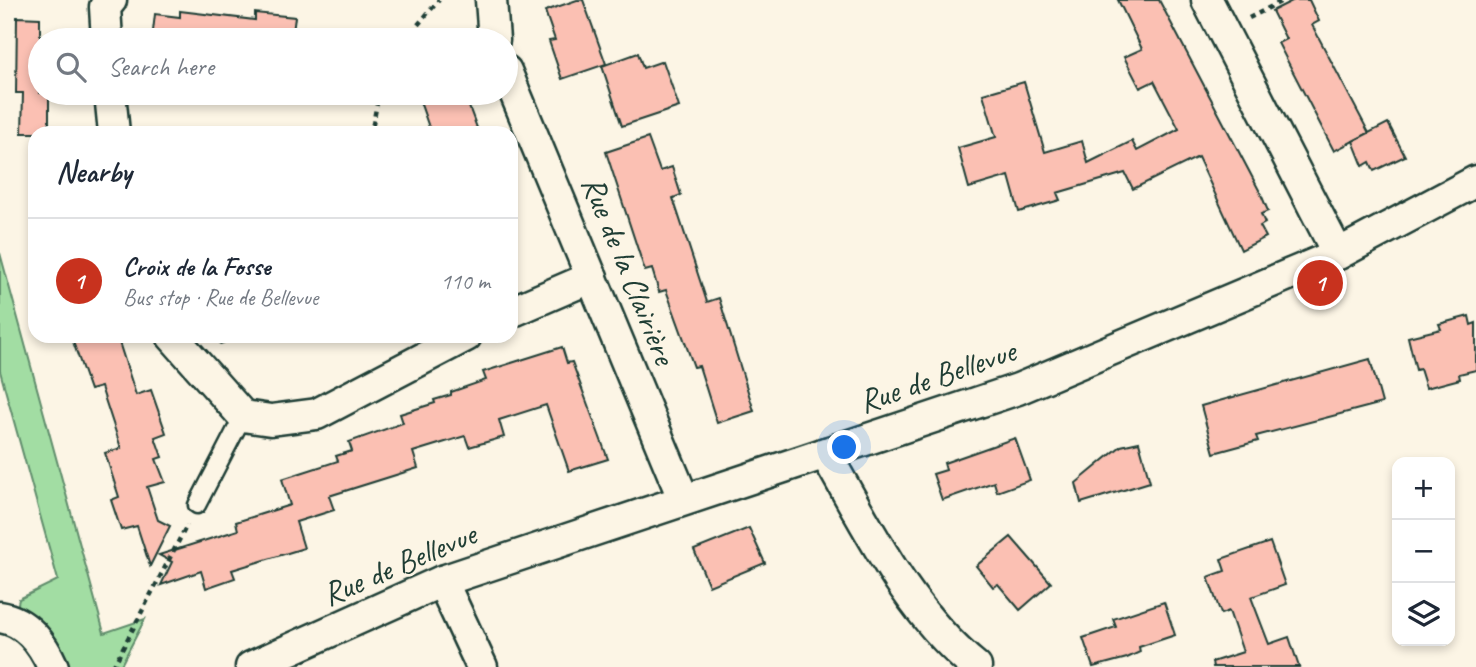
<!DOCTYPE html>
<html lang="en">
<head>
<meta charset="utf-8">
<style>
	:root { --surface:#fff; --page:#f2f2f3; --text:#1f2937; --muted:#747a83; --line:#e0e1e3; --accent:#c8321e }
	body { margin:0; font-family:Caveat,sans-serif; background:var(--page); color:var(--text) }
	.controls { position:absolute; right:21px; bottom:21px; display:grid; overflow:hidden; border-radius:14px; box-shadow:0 4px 10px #0003 }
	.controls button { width:63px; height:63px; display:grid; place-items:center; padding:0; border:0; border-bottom:2px solid var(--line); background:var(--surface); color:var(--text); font:35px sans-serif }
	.you { position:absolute; left:845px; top:448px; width:24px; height:24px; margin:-18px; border:5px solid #fff; border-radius:50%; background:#1a73e8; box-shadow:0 0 0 10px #1a73e833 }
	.badge { display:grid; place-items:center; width:46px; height:46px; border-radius:50%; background:var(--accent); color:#fff; font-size:23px; font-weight:700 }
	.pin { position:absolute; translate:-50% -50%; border:4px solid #fff; box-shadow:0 2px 7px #0006 }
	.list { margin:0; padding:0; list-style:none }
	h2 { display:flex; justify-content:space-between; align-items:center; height:91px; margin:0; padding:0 28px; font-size:30px }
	h2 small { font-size:23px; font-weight:400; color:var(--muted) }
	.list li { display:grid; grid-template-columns:46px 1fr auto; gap:21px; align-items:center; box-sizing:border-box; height:126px; padding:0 28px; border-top:2px solid var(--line) }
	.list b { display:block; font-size:26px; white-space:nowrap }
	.list p { margin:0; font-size:23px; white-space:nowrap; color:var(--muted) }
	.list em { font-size:23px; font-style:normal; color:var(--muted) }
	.icon { flex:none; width:38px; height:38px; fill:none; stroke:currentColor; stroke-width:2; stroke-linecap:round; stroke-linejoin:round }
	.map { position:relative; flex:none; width:1476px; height:667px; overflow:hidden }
	.search { position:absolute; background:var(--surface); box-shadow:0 4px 10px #0003; left:28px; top:28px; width:490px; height:77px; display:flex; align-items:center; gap:18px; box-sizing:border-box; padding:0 24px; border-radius:38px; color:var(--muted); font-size:26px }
	.panel { position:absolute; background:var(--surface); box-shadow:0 4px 10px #0003; left:28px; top:126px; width:490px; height:217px; border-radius:21px }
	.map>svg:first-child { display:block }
</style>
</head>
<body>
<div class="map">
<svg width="1476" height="667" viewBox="0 0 1476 667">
	<rect width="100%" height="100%" fill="#fcf5e5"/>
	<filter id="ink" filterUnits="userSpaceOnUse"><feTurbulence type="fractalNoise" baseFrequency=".0143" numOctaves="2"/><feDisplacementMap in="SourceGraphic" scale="14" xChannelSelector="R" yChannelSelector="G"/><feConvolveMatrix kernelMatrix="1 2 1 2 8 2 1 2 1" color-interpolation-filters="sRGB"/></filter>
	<g filter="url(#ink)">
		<polygon fill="#a2dda3" stroke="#608d6c" stroke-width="2" points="0,253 104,633 145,619 120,667 66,667 17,608 19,599 58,580 0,371"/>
		<g fill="#fbc0b3" stroke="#1f3d34" stroke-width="2">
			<polygon points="577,0 583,0 606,64 562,79 549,41 555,40 545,11"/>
			<polygon points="1118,0 1159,0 1260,192 1268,211 1261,214 1265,223 1260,226 1266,237 1241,250 1198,157 1133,189 1125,173 1057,193 1060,200 1019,212 1009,176 969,188 958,148 996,137 983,94 1024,82 1045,152 1082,141 1088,163 1132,141 1137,151 1179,129 1154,81 1140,88 1124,57 1142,49"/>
			<polygon points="1294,0 1309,0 1319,21 1312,25 1369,133 1334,151 1278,43 1286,39 1272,11"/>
			<polygon points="180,11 255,20 255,13 295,17 292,40 152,40 155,14 180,17"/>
			<polygon points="17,17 40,18 40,93 49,93 49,133 22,133 23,93 16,93"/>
			<polygon points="638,53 643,68 663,61 679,107 622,126 602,66"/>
			<polygon points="417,93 457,93 461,106 468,104 477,128 463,133 431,133"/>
			<polygon points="1388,123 1405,156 1374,171 1370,162 1363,166 1353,141"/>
			<polygon points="648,138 660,171 672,167 681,195 673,198 707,302 719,298 754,411 717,423 699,366 694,367 666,290 659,292 652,269 645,271 606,152"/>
			<polygon points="1469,316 1471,325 1476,323 1476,370 1459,374 1460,379 1426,388 1420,369 1416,370 1408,337 1441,329 1439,324"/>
			<polygon points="71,336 117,336 136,395 151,390 166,433 155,437 162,457 156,459 165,482 147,487 158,520 170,526 150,566 137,526 121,530 111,500 119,497 105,453 121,448 101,387 90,390"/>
			<polygon points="562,347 567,363 572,362 608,459 569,471 546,405 499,420 504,437 469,447 465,436 413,452 418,468 329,496 334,510 296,522 304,548 232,570 235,578 206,588 201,571 161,585 172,562 159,555 238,530 236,522 290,505 282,479 338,461 336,456 352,451 349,442 403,423 400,414 435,403 434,400 451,395 451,392 486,380 483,372"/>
			<polygon points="1370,359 1382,403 1256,436 1258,441 1214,453 1201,406"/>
			<polygon points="1015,438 1030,480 997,492 994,482 942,500 933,474 946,470 944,463"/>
			<polygon points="1139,442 1150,482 1081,503 1076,483 1121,446"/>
			<polygon points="749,528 765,563 709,586 694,550"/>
			<polygon points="1011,537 1051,583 1020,610 998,584 993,587 976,566"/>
			<polygon points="1270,542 1285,585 1251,597 1269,644 1289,637 1299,667 1213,667 1212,662 1243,652 1229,611 1221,614 1208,577 1225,571 1221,559"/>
			<polygon points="1164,602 1175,635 1139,647 1140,652 1127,658 1093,667 1083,638 1116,627 1113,619"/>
		</g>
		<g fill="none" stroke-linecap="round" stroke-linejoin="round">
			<defs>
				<polyline id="service" points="197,505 243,416"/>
				<g id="minor">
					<polyline points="491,0 494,40"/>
					<polyline points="1207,0 1338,254"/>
					<polyline points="107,40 105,7 111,0"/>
					<polyline points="506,71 683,498"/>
					<polyline points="110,93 114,133"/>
					<polyline points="511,312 592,277"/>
					<polyline points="172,336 243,416 271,420 317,414 466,336"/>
					<path d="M825,453C869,529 907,611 976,667"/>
					<polyline points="442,581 482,667"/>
					<path d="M0,617C26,621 43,644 53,667"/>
					<polyline points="251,667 442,581 1018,389 1338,254 1476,181"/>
				</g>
			</defs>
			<use href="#service" stroke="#1f3d34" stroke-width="21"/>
			<use href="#minor" stroke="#1f3d34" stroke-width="35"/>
			<g stroke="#1f3d34" stroke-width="4.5" stroke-dasharray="5 5" stroke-linecap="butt">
				<polyline points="1249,18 1284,0"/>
				<polyline points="405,40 439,0"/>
				<polyline points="366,133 373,124 379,93"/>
				<polyline points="219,343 238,336"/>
				<polyline points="113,667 187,525"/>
			</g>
			<use href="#service" stroke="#fcf5e5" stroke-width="16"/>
			<use href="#minor" stroke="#fcf5e5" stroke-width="30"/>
		</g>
	</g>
	<g text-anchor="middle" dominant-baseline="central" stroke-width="5" stroke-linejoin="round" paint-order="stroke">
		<g font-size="33" fill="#1f3d34" stroke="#fcf5e5">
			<text transform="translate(629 270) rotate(68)">Rue de la Clairière</text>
			<text transform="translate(937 376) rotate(-19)">Rue de Bellevue</text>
			<text transform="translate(399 564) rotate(-23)">Rue de Bellevue</text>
		</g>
	</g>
</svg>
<div class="controls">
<button>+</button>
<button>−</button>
<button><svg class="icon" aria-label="layers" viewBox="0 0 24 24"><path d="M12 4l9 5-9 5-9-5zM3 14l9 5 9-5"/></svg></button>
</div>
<div class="you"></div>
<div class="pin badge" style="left:1320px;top:283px">1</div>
<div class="search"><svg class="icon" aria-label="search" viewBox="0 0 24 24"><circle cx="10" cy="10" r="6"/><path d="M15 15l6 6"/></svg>Search here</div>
<section class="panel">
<h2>Nearby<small></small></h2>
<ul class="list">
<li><span class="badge">1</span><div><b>Croix de la Fosse</b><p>Bus stop · Rue de Bellevue</p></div><em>110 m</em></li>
</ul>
</section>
</div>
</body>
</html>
